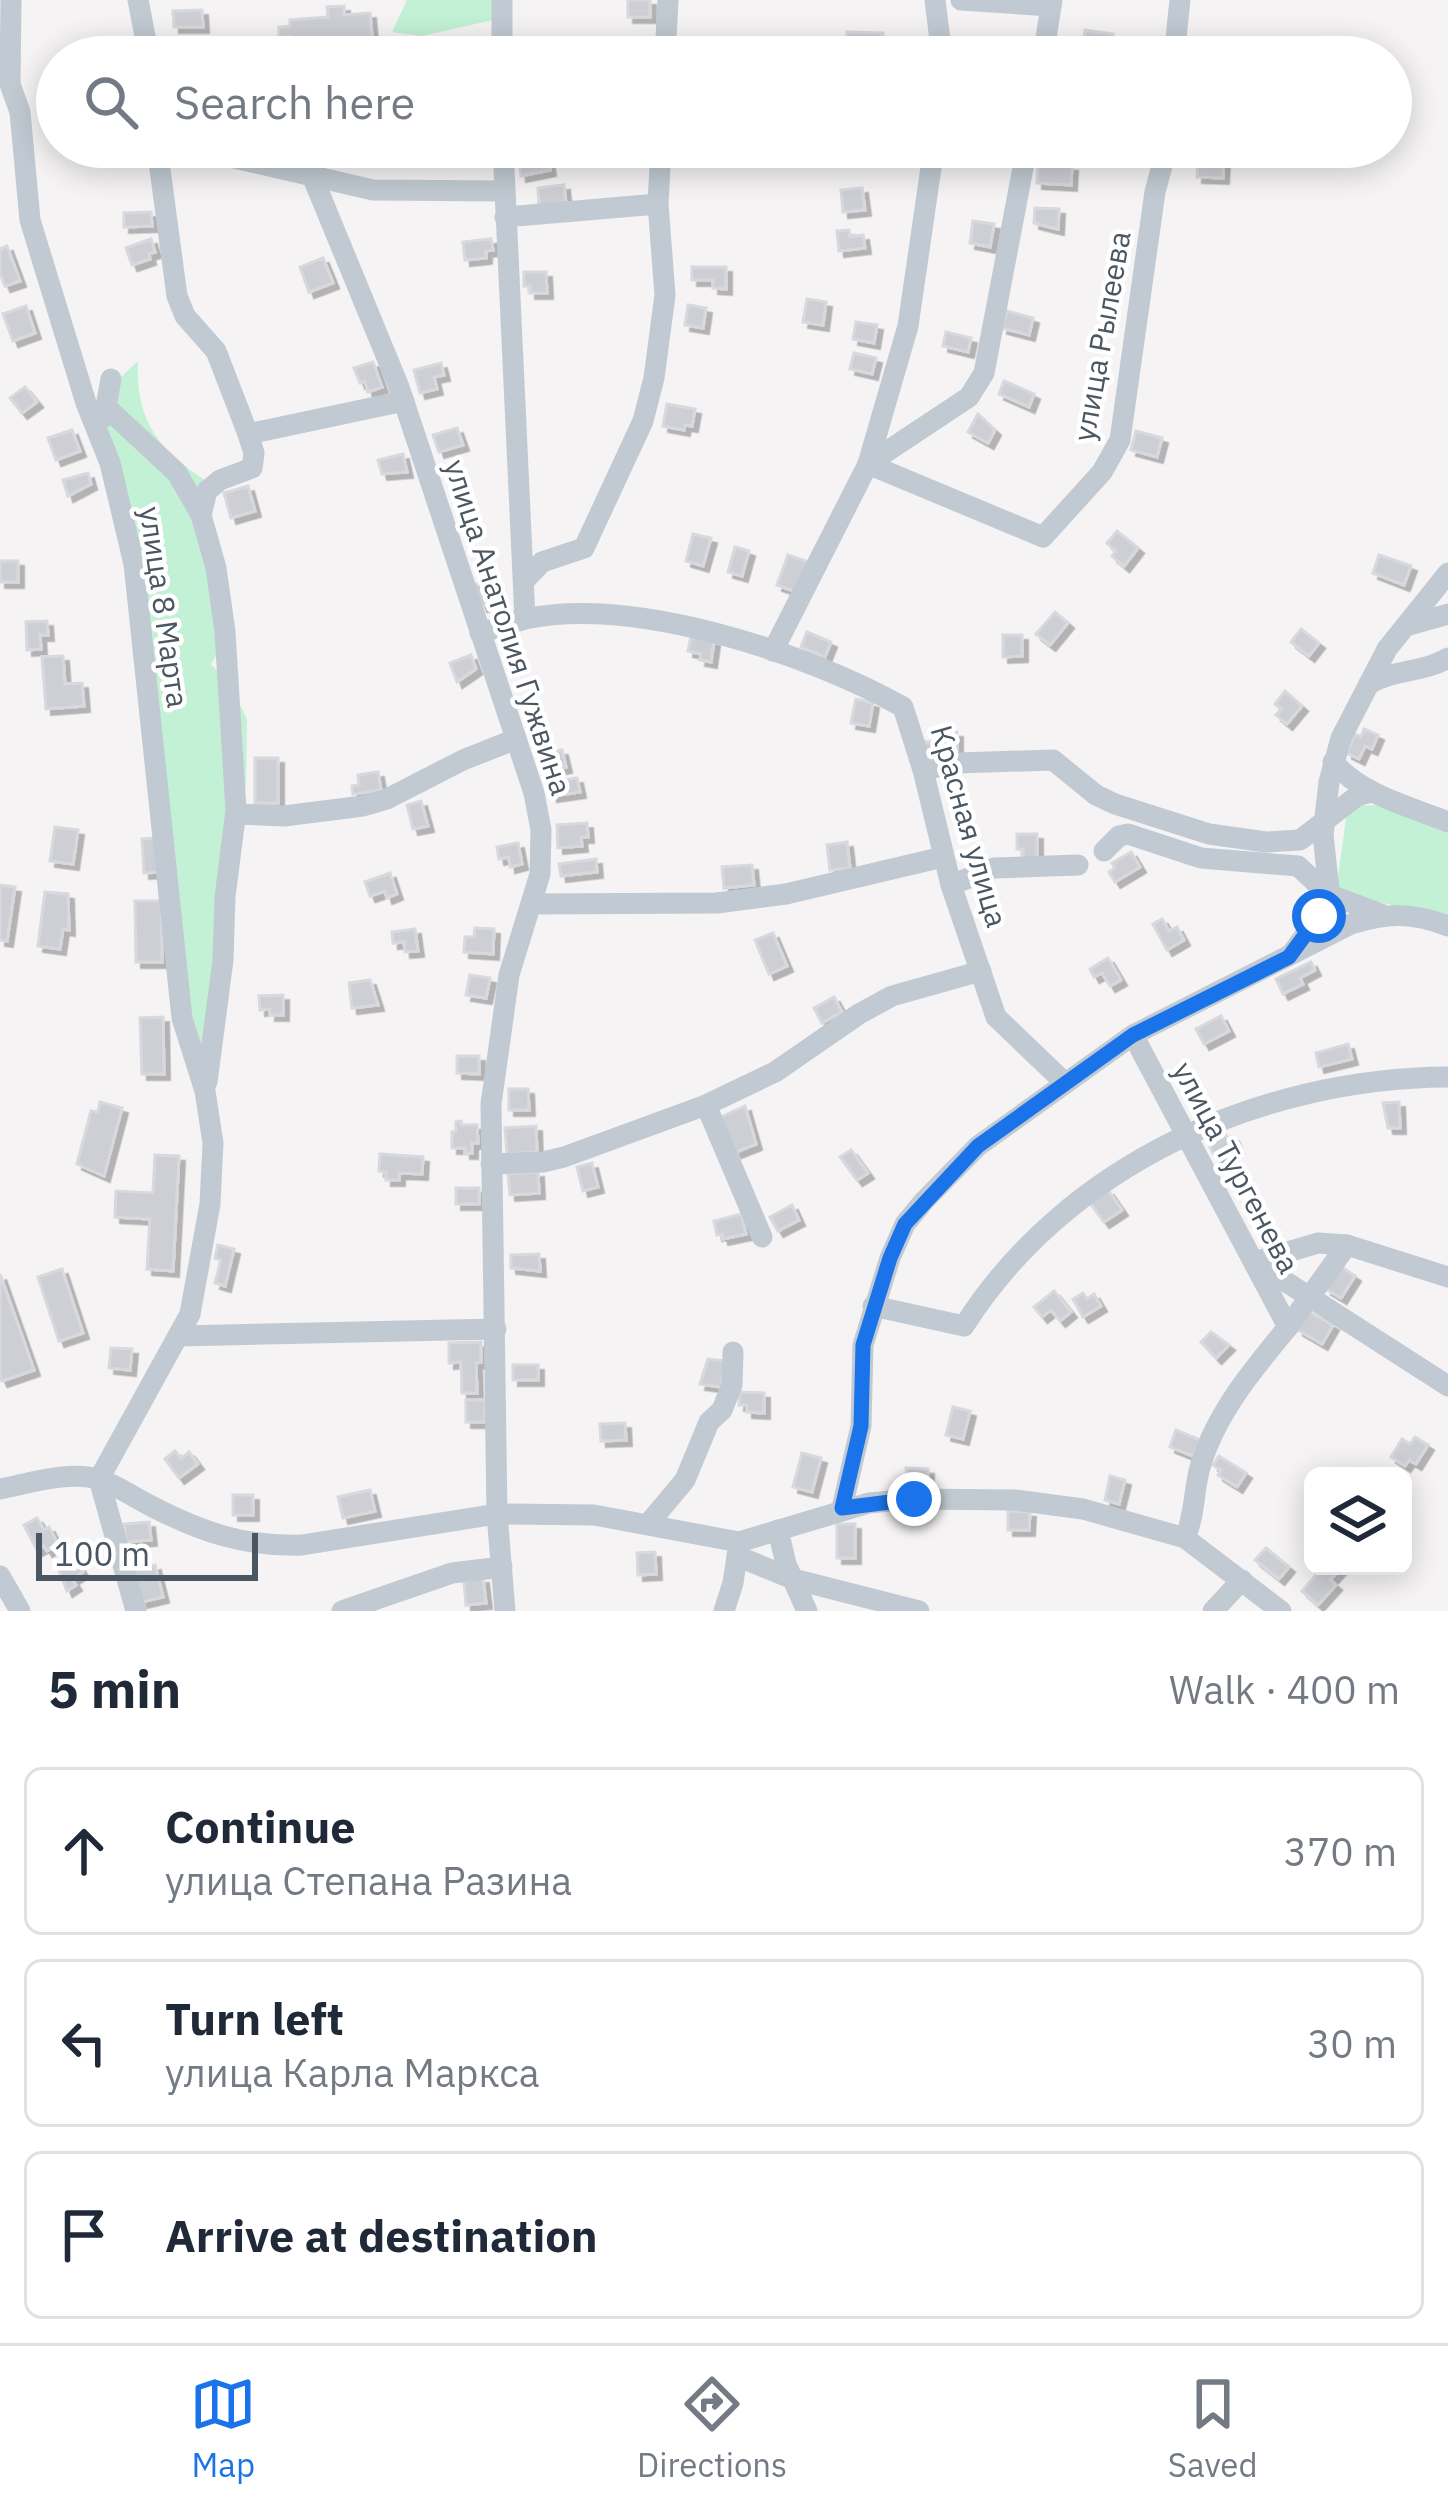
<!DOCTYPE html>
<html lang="en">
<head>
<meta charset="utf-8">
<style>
	:root { --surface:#fff; --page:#f6f6f7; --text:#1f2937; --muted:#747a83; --line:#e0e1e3; --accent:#1a73e8 }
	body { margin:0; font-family:"IBM Plex Sans",sans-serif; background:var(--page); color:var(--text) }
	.controls { position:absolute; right:36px; bottom:36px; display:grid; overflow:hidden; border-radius:18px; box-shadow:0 6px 30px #0003 }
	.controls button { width:108px; height:108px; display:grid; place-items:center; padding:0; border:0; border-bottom:3px solid var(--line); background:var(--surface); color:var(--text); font:60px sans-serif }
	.scale { position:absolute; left:36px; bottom:30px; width:222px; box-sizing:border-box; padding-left:12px; border:6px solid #4a5661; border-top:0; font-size:33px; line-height:42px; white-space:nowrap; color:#4a5661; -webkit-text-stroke:9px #fff; paint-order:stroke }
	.stop { position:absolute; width:36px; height:36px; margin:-27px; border:9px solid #1a73e8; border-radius:50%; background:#fff }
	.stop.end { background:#1a73e8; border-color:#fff; box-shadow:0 3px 12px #0008 }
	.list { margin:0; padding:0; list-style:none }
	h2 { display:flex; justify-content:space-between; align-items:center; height:156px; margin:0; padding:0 48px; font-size:51px }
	h2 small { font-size:39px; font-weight:400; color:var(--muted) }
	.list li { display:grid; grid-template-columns:78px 1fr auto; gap:36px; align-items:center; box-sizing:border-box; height:168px; margin:0 24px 24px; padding:0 24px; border:3px solid var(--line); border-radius:18px }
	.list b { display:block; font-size:45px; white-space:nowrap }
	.list p { margin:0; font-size:39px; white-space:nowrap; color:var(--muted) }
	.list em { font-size:39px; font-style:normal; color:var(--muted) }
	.icon { flex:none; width:66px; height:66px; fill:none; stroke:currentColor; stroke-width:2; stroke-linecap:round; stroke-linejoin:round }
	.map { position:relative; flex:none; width:1448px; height:1611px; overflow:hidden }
	.search { position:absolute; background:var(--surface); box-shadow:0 6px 30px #0003; left:36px; right:36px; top:36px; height:132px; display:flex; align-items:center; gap:30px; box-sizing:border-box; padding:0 42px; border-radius:66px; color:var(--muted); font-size:45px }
	.sheet { height:732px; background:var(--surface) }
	nav { display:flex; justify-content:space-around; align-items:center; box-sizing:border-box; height:168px; border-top:3px solid var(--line); background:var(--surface); font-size:33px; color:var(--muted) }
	nav a { display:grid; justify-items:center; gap:6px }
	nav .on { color:var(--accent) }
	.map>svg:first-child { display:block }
</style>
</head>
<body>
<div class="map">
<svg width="1448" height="1611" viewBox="0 0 1448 1611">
	<defs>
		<filter id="shadow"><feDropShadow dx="5.5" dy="5.5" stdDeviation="0" flood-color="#0004"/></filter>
	</defs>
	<rect width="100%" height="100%" fill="#f5f3f3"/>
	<g fill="#c3f1d5">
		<polygon points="407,0 493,0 493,20 422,36 392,32"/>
		<path d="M138,361C135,420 158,449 206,481L223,645L211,664L221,675L231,705L241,707L247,719L246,786L229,794L227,847L203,1052L184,987L140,575L94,403Z"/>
		<path d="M1354,805L1399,806L1448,825V919C1411,905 1373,905 1336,890L1347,812Z"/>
	</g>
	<g fill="#cdcfd5" stroke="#d7d9de" stroke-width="3" filter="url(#shadow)">
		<rect x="628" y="0" width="22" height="17"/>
		<polygon points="344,6 344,15 370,13 373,46 292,51 291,36 279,37 279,27 290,26 290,20 328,17 327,7"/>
		<polygon points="202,10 203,27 174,27 173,11"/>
		<polygon points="1085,30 1113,34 1110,57 1099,55 1101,46 1083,44"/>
		<polygon points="847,32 883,33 883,49 847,48"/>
		<polygon points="548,156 550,170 521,176 519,161"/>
		<polygon points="1198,158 1224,159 1223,178 1197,177"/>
		<polygon points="1038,164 1072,166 1071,185 1037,183"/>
		<polygon points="564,185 566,204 539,207 538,188"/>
		<polygon points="862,188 865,210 843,212 841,190"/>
		<polygon points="1035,208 1059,209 1058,229 1034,223"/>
		<polygon points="151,212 152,226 124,227 124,213"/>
		<polygon points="973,221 994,224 990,247 970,243"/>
		<polygon points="849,230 850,237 863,235 865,248 839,251 837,231"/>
		<polygon points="151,239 155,252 149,254 150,259 132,265 126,248"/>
		<polygon points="491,239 493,250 486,251 486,258 465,260 463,242"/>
		<polygon points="7,246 20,281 5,286 0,273 0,249"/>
		<polygon points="323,258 333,283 309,292 300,267"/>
		<polygon points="692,267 726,267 726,289 713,288 713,280 692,280"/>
		<polygon points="524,272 546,272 547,293 530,293 530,286 524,286"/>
		<polygon points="807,299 826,302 823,325 803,322"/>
		<polygon points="688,305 706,308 703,328 685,325"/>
		<polygon points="26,306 35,333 13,341 3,314"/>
		<polygon points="1007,311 1033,318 1029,335 1002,328"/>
		<polygon points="856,322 877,325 874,343 853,339"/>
		<polygon points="946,332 971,338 968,352 943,346"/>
		<polygon points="854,353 876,358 872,374 850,369"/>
		<polygon points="373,362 382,387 368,392 365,381 360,383 354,368"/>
		<polygon points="441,363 444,375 434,377 437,389 420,393 414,370"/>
		<polygon points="1004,381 1034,394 1029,407 999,394"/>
		<polygon points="25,387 37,402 22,413 10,398"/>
		<polygon points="667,404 695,409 692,426 685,425 684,430 663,426"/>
		<polygon points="978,414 995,430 988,443 968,432"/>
		<polygon points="457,428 463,445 439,452 433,435"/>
		<polygon points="72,430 80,451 56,460 48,438"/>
		<polygon points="1136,431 1162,438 1157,457 1131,450"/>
		<polygon points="403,454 407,472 382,474 378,460"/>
		<polygon points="88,473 91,484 68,496 63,480"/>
		<polygon points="248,486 255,511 231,518 224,493"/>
		<polygon points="1117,531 1138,548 1124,566 1112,556 1116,551 1107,543"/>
		<polygon points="693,534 711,538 703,566 686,561"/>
		<polygon points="735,547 749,551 742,576 728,572"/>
		<polygon points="788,555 808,562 797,592 777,585"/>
		<polygon points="1379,555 1411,566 1404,585 1373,573"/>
		<rect x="0" y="561" width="18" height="21"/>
		<polygon points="485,581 487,585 497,582 503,599 482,606 474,585"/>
		<polygon points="1055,612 1068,623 1050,645 1036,634"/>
		<polygon points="47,621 48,635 40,635 41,649 27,650 26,622"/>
		<polygon points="1301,629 1319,643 1309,656 1291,642"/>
		<polygon points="807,632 831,642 825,657 801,647"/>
		<polygon points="1003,635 1022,635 1022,656 1003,657"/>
		<polygon points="691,637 714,641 711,662 700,660 701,654 688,651"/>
		<polygon points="471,655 476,669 457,682 450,663"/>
		<polygon points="63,656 65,684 82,683 84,706 46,709 42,657"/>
		<polygon points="1285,691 1302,706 1287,724 1276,715 1281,709 1275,704"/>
		<polygon points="856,699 873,703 869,726 851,723"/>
		<polygon points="1364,729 1378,735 1372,749 1365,746 1359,759 1347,753 1355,734 1361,737"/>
		<polygon points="938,732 957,732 957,758 925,757 925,742 938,742"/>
		<polygon points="562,750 566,767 545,771 541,754"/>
		<rect x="255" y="758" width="23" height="45"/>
		<polygon points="378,772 381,790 353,794 352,786 359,785 358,775"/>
		<polygon points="577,778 580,792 552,796 549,783"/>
		<polygon points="421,801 428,826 413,829 407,805"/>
		<polygon points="587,823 588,837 581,837 582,846 558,848 557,825"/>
		<polygon points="55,827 78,830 73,864 50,861"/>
		<polygon points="1017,834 1037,834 1037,859 1023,859 1023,849 1017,849"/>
		<polygon points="158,838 160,872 144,873 142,839"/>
		<polygon points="847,842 850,868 830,870 827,845"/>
		<polygon points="518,843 522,864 510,867 509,857 499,859 497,847"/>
		<polygon points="1131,852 1140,867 1115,882 1109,872 1115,868 1112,863"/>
		<polygon points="596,859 597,872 561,876 559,864"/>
		<polygon points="752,865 754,885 724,888 722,867"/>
		<polygon points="390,873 397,894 387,898 385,891 370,896 365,882"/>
		<polygon points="0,885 15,887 7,941 0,940"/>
		<polygon points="45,892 68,894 69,930 63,929 60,949 38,946"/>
		<polygon points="135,901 161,901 162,962 136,962"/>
		<polygon points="1162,919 1169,931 1177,927 1184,940 1167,950 1153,924"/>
		<polygon points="475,928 494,929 493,954 464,952 465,937 474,937"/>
		<polygon points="415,929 418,951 405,952 404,942 393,943 392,932"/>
		<polygon points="773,933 787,966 769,974 755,940"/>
		<polygon points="1108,958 1121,980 1110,986 1102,973 1094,977 1090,969"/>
		<polygon points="1311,962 1315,970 1300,978 1303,984 1283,994 1276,979"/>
		<polygon points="470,975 490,978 486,998 466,995"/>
		<polygon points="370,980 378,1005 352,1008 349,983"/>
		<polygon points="283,995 283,1015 270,1015 270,1009 260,1010 259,996"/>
		<polygon points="834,997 842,1012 822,1023 814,1008"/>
		<polygon points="1221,1016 1229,1031 1204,1044 1196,1029"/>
		<polygon points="163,1017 164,1074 142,1074 140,1018"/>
		<polygon points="1348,1044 1352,1059 1319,1067 1316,1053"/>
		<polygon points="457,1056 479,1056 479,1074 457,1073"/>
		<polygon points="509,1089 528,1089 529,1110 509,1110"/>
		<polygon points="100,1102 122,1108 104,1176 77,1164 91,1111 98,1112"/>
		<polygon points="1399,1102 1400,1128 1388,1128 1383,1103"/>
		<polygon points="745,1106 756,1144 736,1152 721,1117"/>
		<polygon points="461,1121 461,1125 477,1125 478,1143 472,1143 472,1153 465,1153 465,1148 452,1148 452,1132 456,1132 456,1122"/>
		<polygon points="536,1126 537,1152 507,1154 505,1128"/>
		<polygon points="1226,1135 1227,1138 1233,1136 1238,1148 1215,1157 1208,1142"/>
		<polygon points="851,1150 868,1173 857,1180 840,1157"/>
		<polygon points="380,1154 423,1157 422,1174 399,1173 399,1180 386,1180 386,1172 379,1171"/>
		<polygon points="155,1155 179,1156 173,1271 147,1269 150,1219 115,1217 116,1191 153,1193"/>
		<polygon points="592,1163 598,1187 583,1191 577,1167"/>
		<polygon points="538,1172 539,1193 510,1195 508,1174"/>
		<rect x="456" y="1188" width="23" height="16"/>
		<polygon points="1108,1190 1122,1210 1104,1222 1090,1203"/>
		<polygon points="792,1205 799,1220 778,1231 770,1217"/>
		<polygon points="741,1214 746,1234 723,1239 722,1234 717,1235 714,1221"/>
		<polygon points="218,1245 234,1249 225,1286 215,1283 221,1260 215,1258"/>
		<polygon points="539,1254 540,1271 511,1268 511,1255"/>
		<polygon points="1340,1266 1355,1276 1341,1298 1326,1289"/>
		<polygon points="62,1269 83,1333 59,1341 38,1277"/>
		<polygon points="0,1274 34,1370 2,1381 0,1376"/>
		<polygon points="1054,1291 1071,1312 1060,1321 1051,1310 1042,1317 1034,1307"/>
		<polygon points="1083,1293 1087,1299 1094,1294 1101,1306 1083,1317 1073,1299"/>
		<polygon points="1309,1312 1333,1325 1322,1344 1298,1330"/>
		<polygon points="1211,1332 1229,1345 1216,1358 1201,1342"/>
		<polygon points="481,1342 481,1362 476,1363 477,1393 462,1393 461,1362 449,1363 449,1343"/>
		<polygon points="111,1348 132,1349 130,1370 109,1368"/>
		<polygon points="708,1359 725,1361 721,1387 700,1384"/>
		<rect x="513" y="1365" width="25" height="15"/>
		<polygon points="740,1392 764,1393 764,1413 747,1412 747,1405 739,1405"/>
		<rect x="466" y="1400" width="19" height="22"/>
		<polygon points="953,1407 970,1411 963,1439 946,1435"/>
		<polygon points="625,1423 626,1440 601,1441 600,1424"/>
		<polygon points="1176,1430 1200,1440 1193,1456 1170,1447"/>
		<polygon points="1415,1437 1428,1445 1416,1464 1409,1460 1405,1466 1391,1457 1402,1439 1410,1444"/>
		<polygon points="175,1451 181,1459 189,1452 198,1464 179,1478 165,1459"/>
		<polygon points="802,1453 821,1458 812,1492 793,1487"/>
		<polygon points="1219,1456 1246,1473 1237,1487 1218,1475 1221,1470 1213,1465"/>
		<polygon points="906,1468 928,1469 927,1491 910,1490"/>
		<polygon points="1110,1476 1125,1480 1119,1504 1105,1500"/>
		<polygon points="370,1490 375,1511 343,1518 338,1497"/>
		<rect x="233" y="1495" width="20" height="20"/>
		<polygon points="1008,1511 1030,1512 1029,1530 1008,1530"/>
		<polygon points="37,1518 44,1530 49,1527 58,1545 47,1551 44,1546 37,1550 24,1525"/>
		<polygon points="149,1522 151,1540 126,1542 124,1524"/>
		<rect x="837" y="1524" width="18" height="34"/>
		<polygon points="1266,1548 1289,1567 1279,1579 1255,1560"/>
		<polygon points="655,1552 656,1574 638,1575 637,1553"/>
		<polygon points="74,1558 83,1572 72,1579 76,1585 67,1591 58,1568"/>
		<polygon points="155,1565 163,1597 142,1602 134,1571"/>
		<polygon points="1324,1566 1340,1569 1330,1580 1336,1585 1318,1605 1302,1591"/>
		<polygon points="483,1578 486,1603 466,1605 464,1580"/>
	</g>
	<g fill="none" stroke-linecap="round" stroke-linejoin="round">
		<g stroke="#c1cad2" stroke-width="21">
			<polyline points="11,0 10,84 20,112 30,220 86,403 110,463 134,564 182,1018 205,1091 213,1143 210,1204 190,1314 99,1479 136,1611"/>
			<polyline points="138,0 149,57"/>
			<polyline points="935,0 942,57"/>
			<polyline points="961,0 1051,6"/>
			<polyline points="502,57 502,0"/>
			<polyline points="665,57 668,0"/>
			<polyline points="1043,57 1052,0"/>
			<polyline points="1174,57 1180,0"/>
			<polyline points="157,147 177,296 185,316 216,351 248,434 404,401"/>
			<polyline points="503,147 525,619"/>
			<polyline points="934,147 908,326 868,464 1043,537 1102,472 1120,440 1155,192 1167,147"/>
			<polyline points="157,151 208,152 373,190 503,191"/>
			<polyline points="313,178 399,387 534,793 541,830 540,874 509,975 491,1104 497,1514 505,1611"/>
			<polyline points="505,217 658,204"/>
			<polyline points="106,407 177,473 201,515"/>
			<polyline points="104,417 111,379"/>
			<polyline points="524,581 542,562 584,548 643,421 654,378 665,295 658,204 661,147"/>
			<polyline points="1406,626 1448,614"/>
			<path d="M480,633C495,629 510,623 525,619C635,596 807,653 903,707L923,770L951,885L996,1017L1064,1082"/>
			<polyline points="773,651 868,464 969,397 984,373 1027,147"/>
			<path d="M1369,684C1393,669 1423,673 1448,658"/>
			<path d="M1333,762C1362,795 1408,806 1448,822"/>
			<polyline points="923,770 958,763 1053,760 1096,795 1115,804 1209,834 1266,842 1300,840 1357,796 1371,792"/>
			<polyline points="236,814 284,816 363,806 387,799 463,760 516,739"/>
			<polyline points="1104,851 1119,836 1128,834 1201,858 1298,866 1328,894 1381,914"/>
			<polyline points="951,885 994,868 1078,865"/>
			<polyline points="531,904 717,903 786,894 943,857"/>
			<polyline points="1293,952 1319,916 1329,890 1323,835 1329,782 1341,738 1387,649 1448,573"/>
			<path d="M1133,1035L1288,1327C1254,1368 1217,1412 1201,1464C1193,1489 1196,1512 1185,1538"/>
			<polyline points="207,1082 223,960 225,897 236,810 225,632 216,568 201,515 207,491 220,480 252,468 254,453 248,434"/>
			<polyline points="706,1105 762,1237"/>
			<polyline points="491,1164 543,1162 564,1157 706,1105 775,1072 859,1014 892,996 981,971"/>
			<polyline points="1254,1262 1318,1243 1347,1245 1448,1277"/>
			<polyline points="1255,1262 1448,1386"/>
			<path d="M873,1306L964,1326C1066,1165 1260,1078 1448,1077"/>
			<polyline points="1288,1327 1347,1245"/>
			<polyline points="180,1336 496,1329"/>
			<path d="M0,1489C31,1483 70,1470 101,1480C118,1486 135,1498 151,1506C201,1532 245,1547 302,1545L497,1514L594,1515L739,1542L869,1503L914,1499L1015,1500L1083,1509L1185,1538L1281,1611"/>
			<path d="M842,1508L861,1426L863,1345L890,1258L905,1224L924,1201L978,1146L1133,1035L1351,924C1387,913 1412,912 1448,926"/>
			<polyline points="649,1523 685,1480 709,1422 722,1410 732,1385 733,1352"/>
			<polyline points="778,1530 786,1564 807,1611"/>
			<polyline points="737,1556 793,1579 919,1611"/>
			<polyline points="0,1576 20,1611"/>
			<polyline points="342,1611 452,1573 502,1567"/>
			<polyline points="724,1611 733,1583 739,1543"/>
			<polyline points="1213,1611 1242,1580"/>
		</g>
	</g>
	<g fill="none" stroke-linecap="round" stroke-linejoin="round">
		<polyline stroke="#1a73e8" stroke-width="15" points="914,1499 842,1508 861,1426 863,1345 890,1258 905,1224 978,1146 1133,1035 1289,957 1319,916"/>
	</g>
	<g text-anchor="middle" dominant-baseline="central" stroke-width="9" stroke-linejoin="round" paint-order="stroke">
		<g font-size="30" fill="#4a5661" stroke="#fff">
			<text transform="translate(1101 336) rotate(-80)">улица Рылеева</text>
			<text transform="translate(165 607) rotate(82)">улица 8 Марта</text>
			<text transform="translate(509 627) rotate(72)">улица Анатолия Гужвина</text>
			<text transform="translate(970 826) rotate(74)">Красная улица</text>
			<text transform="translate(1237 1167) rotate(62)">улица Тургенева</text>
		</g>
	</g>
</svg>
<div class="controls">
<button><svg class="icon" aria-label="layers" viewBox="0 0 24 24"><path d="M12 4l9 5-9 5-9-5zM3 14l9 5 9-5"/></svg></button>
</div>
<div class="scale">100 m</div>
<div class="stop" style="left:1319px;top:916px"></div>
<div class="stop end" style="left:914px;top:1499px"></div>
<div class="search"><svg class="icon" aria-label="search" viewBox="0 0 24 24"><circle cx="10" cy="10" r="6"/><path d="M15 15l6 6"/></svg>Search here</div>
</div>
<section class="sheet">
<h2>5 min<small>Walk · 400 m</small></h2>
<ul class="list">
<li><svg class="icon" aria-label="ahead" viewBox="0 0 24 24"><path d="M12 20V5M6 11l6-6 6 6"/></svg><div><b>Continue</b><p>улица Степана Разина</p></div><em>370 m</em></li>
<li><svg class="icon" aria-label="left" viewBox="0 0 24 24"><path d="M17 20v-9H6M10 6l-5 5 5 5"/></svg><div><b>Turn left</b><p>улица Карла Маркса</p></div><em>30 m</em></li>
<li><svg class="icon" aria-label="arrive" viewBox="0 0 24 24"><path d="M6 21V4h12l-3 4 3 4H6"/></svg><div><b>Arrive at destination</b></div></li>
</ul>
</section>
<nav>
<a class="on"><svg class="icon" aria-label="map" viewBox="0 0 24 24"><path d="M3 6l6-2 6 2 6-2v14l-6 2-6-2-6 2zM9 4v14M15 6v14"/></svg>Map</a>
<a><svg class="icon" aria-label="directions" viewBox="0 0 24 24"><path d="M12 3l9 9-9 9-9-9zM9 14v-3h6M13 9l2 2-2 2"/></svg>Directions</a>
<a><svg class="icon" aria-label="saved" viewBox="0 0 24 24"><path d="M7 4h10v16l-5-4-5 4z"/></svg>Saved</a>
</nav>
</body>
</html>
